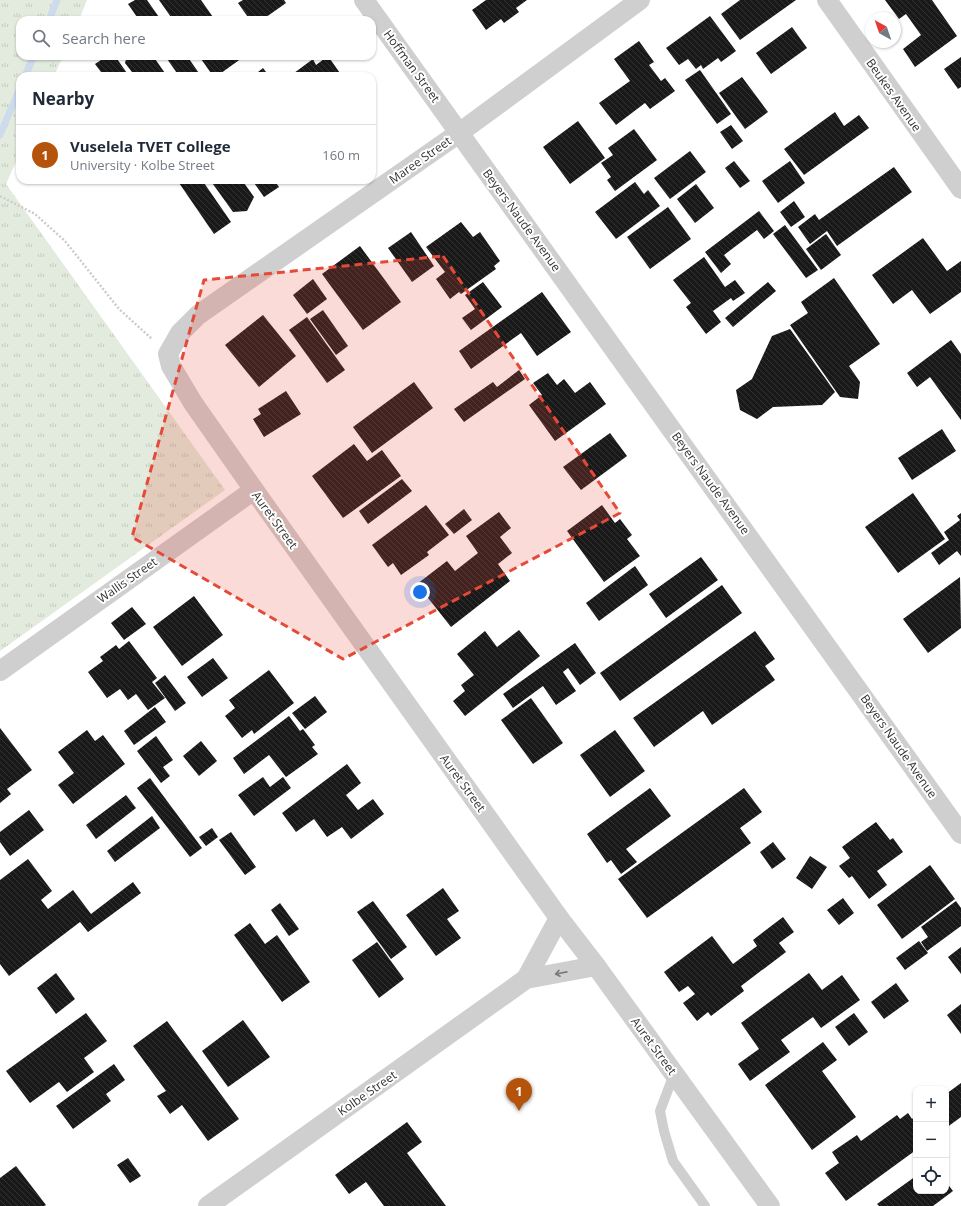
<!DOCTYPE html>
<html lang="en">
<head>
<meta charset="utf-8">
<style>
	:root { --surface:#fff; --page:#f6f6f7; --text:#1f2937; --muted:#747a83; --line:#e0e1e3; --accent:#b45309 }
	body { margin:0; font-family:"Open Sans",sans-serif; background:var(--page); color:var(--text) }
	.controls { position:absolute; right:12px; bottom:12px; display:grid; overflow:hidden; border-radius:8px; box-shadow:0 1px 3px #0004 }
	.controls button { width:36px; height:36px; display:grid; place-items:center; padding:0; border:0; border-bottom:1px solid var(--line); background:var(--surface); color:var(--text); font:20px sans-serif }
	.compass { position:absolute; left:865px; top:12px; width:36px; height:36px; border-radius:50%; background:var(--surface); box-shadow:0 1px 3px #0004; rotate:320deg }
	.you { position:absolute; left:420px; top:592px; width:14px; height:14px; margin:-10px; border:3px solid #fff; border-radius:50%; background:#1a73e8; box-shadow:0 0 0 6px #1a73e833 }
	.badge { display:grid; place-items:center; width:26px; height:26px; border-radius:50%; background:var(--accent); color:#fff; font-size:13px; font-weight:700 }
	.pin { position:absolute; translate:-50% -33px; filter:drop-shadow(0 1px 2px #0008) }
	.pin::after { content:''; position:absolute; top:21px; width:14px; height:12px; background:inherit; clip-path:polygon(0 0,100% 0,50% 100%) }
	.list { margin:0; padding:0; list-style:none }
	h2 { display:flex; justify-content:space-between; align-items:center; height:52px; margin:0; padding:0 16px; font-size:17px }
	h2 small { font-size:13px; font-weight:400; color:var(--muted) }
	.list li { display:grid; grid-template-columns:26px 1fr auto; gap:12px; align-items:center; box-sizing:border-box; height:60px; padding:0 16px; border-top:1px solid var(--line) }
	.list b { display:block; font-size:15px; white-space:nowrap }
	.list p { margin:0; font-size:13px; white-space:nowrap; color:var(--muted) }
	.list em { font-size:13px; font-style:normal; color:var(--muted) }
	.icon { flex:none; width:22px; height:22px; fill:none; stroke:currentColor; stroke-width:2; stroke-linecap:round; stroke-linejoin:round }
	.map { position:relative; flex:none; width:961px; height:1206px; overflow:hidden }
	.search { position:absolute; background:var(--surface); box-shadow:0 1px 3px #0004; left:16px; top:16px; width:360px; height:44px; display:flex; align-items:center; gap:10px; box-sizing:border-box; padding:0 14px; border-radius:12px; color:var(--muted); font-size:15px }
	.panel { position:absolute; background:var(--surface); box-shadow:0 1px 3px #0004; left:16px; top:72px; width:360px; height:112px; border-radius:12px }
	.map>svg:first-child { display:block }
</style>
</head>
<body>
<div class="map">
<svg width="961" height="1206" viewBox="0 0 961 1206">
	<defs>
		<pattern id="grass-tufts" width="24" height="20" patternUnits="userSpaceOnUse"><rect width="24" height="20" fill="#e3ebde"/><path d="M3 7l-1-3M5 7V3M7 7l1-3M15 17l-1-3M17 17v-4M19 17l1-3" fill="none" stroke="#c3cabf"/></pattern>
		<pattern id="building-back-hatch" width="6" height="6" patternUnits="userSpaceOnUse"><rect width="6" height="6" fill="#191919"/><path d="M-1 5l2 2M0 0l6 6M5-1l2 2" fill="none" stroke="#323232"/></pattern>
	</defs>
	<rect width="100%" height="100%" fill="#fff"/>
	<polygon fill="url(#grass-tufts)" points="0,0 87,0 79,20 20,20 20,56 63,56 54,76 20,76 20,153 6,184 225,490 0,651"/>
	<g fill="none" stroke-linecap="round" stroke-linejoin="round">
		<g stroke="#cedbed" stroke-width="7">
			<polyline points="49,20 57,0"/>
			<polyline points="25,76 34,56"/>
			<polyline points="0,135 20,88"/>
		</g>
	</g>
	<g fill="url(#building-back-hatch)">
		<polygon points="135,0 147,0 161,20 139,20 128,4"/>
		<polygon points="159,0 201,0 215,20 173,20"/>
		<polygon points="243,0 284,0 286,3 262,20 250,20 238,3"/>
		<polygon points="486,0 527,0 516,8 519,12 504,23 501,19 486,30 472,10"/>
		<polygon points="740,0 796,0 740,40 721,14"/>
		<polygon points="885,0 932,0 957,36 915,67 903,49 921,35 906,14 899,19"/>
		<polygon points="710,16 736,51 721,62 718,58 703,69 701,65 696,69 688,59 679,65 666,48"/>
		<polygon points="792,27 807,48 771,74 756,53"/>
		<polygon points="639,41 654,62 649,65 661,81 665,78 675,91 650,109 645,103 616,125 599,103 630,81 614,59"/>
		<polygon points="107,56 115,56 129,76 104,76 95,64"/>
		<polygon points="127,56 153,56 167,76 135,76 125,63"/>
		<polygon points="165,56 187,56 201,76 179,76"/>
		<polygon points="199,56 241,56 242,58 217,76 213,76"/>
		<polygon points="328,56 342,76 290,76 313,59 316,65"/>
		<polygon points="961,57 961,87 958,89 944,69"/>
		<polygon points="263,68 269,76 253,76"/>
		<polygon points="700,70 731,114 717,124 685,80"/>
		<polygon points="742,77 768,112 745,129 719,93"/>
		<polygon points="835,112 844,126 859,115 869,128 804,175 784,149"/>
		<polygon points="578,121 605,158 570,184 543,147"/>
		<polygon points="731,125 743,141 732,149 720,132"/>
		<polygon points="634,129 657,160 615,191 607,180 611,177 601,163 613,155 608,148"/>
		<polygon points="690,151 706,172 670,199 654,178"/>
		<polygon points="734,161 750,181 740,188 725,168"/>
		<polygon points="790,161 805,183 778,203 762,181"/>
		<polygon points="894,167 912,192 837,246 827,231 810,244 798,227 815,214 819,220"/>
		<polygon points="177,180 202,180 231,222 214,234"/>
		<polygon points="210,180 242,180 254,197 247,211 233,212"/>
		<polygon points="252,180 274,180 279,187 264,197"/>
		<polygon points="635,182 644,194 648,190 660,206 616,239 595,212"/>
		<polygon points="696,184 714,208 695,223 677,199"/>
		<polygon points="794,201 805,217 791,227 780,212"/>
		<polygon points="668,207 691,239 650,269 627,237"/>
		<polygon points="759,211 774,231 764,239 757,230 724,255 731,264 721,273 705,252"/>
		<polygon points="461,222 473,237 480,232 500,261 494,266 496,269 461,294 459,292 450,299 436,279 445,272 426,247"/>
		<polygon points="785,225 818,270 806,278 773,234"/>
		<polygon points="411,232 434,266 412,282 388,248"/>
		<polygon points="826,234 841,255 821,270 806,249"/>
		<polygon points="923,238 947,271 961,261 961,292 930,314 912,290 893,304 872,275"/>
		<polygon points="360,246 401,302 363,330 322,274"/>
		<polygon points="704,257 725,287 735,280 745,293 733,301 731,298 713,311 721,322 706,334 686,307 691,303 673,280"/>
		<polygon points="834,278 880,344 849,366 860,382 858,399 840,397 790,325 808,313 801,302"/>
		<polygon points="313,279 327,299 307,314 293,295"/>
		<polygon points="483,282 502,307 471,330 462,318 475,309 465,295"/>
		<polygon points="768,282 776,291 733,327 725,318"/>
		<polygon points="542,292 571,332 537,356 521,333 471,369 459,351"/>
		<polygon points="323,310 348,346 336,355 310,319"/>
		<polygon points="263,315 296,356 259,387 225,345"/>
		<polygon points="307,317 345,370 327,383 289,330"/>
		<polygon points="790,329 835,392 822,405 773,407 757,419 740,410 736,390 752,379 772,336"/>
		<polygon points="951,340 961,354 961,420 930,377 917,387 907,373"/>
		<polygon points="519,370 525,379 464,422 454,409 493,382 497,387"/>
		<polygon points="548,373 557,385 564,379 575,393 590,382 606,404 555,441 529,405 542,395 533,383"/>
		<polygon points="414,382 433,408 372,453 353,427"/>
		<polygon points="286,391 301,414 264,437 253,419 261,414 258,409"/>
		<polygon points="942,429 956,451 912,480 898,458"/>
		<polygon points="610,433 627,456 581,490 563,467"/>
		<polygon points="354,444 367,461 382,450 401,476 343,518 312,476"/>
		<polygon points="402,479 412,491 368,524 359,511"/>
		<polygon points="913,493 945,539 898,573 865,527"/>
		<polygon points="426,505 449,535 427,552 429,555 401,575 393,563 388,567 372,545"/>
		<polygon points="602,505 615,523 620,519 632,535 627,539 640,556 604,582 567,531"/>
		<polygon points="464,509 472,520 454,534 445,524"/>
		<polygon points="499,512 511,528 500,537 512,553 498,564 510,581 451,627 417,584 447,561 455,571 478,553 466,536"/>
		<polygon points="961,513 961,556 957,551 939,565 931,553 949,540 944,532 960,520 957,516"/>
		<polygon points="701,557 718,580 666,618 649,594"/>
		<polygon points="635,566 648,585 599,621 586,603"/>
		<polygon points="960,577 961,628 928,653 903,619"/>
		<polygon points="722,585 742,613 620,701 600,673"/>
		<polygon points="194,596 223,635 182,666 153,627"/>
		<polygon points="132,607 146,624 124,640 111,623"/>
		<polygon points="519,630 540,656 465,716 453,701 465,691 461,685 474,675 457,654 485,631 497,647"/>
		<polygon points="755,631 775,659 765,666 775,680 712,725 703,711 654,747 633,718"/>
		<polygon points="129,641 157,678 152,682 165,698 148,710 136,694 128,700 120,689 107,698 88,672 103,661 100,657 116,645 119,649"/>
		<polygon points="575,643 596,673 580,685 568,668 563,672 576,691 556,705 543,686 513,708 503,694"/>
		<polygon points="213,658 228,678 202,697 187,677"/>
		<polygon points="269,670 294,703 254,734 252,730 242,738 225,716 235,708 229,700"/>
		<polygon points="165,675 186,703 175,711 155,683"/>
		<polygon points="315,696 327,712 305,729 292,713"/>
		<polygon points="531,698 563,743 533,764 501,720"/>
		<polygon points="155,707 166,722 134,745 124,731"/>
		<polygon points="289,716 300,731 303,729 315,745 312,747 318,754 286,777 269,755 244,774 233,758"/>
		<polygon points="0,728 32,770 7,789 11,794 0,803"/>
		<polygon points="87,730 95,741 103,735 125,764 73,804 58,785 74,773 58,752"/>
		<polygon points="615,730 645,771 610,797 580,755"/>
		<polygon points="156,736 173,760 163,767 170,776 161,783 137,751"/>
		<polygon points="201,741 217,761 199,776 183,756"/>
		<polygon points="347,764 361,783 346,795 358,810 373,799 384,814 351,839 342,827 327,837 314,819 296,832 282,813"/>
		<polygon points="263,777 270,787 283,777 291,788 254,816 238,795"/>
		<polygon points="150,778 202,848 190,857 137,788"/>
		<polygon points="650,788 671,816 626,849 637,862 621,874 611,860 607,863 587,834"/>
		<polygon points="744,788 762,812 740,828 751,843 647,918 618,879"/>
		<polygon points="126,795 136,808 96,839 86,825"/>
		<polygon points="29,810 44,830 10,856 0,842 0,832"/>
		<polygon points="152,816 160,828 115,862 107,851"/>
		<polygon points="876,822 890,840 893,838 903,852 877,871 887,885 869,899 852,876 849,878 839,866 850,858 842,847"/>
		<polygon points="212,828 218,837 206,846 199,837"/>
		<polygon points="231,832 256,867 245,875 219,840"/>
		<polygon points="773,842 786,859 772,869 760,852"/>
		<polygon points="810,856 827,867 812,889 796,878"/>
		<polygon points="28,859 52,891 41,900 48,909 73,890 91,914 133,882 141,893 88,932 80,922 9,976 0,964 0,880"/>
		<polygon points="930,865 955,899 902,939 877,905"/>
		<polygon points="443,888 459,911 447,919 461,938 436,956 406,915"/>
		<polygon points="843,898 854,913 839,925 827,910"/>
		<polygon points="373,901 407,947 391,959 357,912"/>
		<polygon points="956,901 961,908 961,926 927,951 921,942 928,937 921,927"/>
		<polygon points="280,903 299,929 289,936 271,910"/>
		<polygon points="783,917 794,932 779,943 786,952 741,986 744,991 711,1016 708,1012 697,1021 683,1003 695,994 688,986 679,992 664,972 712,936 733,964 757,946 753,940"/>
		<polygon points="250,923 265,944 277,935 310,982 282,1002 234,935"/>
		<polygon points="919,941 928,953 905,970 896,958"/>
		<polygon points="377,942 404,979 379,998 352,960"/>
		<polygon points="961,947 961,974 948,957"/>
		<polygon points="56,973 75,999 56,1014 37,988"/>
		<polygon points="809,973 822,990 842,975 860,1000 821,1028 813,1017 781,1040 790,1052 750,1081 738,1064 759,1049 741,1023"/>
		<polygon points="896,983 909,1001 884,1019 871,1002"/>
		<polygon points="961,1004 961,1034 947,1015"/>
		<polygon points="86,1013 107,1041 84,1058 94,1072 67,1092 59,1082 30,1103 6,1071"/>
		<polygon points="854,1013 868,1032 849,1046 835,1027"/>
		<polygon points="243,1020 270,1057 228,1087 202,1051"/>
		<polygon points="167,1021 239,1119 208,1141 182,1105 170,1114 157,1096 166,1091 133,1046"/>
		<polygon points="823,1042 837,1060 822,1071 856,1117 812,1150 765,1085"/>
		<polygon points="114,1064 125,1080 106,1094 111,1101 73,1129 56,1106"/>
		<polygon points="961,1083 961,1117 946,1128 946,1094"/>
		<polygon points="908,1113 912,1119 916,1116 916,1150 846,1201 825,1173 839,1163 832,1152 857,1135 861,1141 897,1115 900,1119"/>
		<polygon points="407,1122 422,1142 407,1153 446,1206 384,1206 366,1182 349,1194 335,1175"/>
		<polygon points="128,1158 141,1176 130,1183 117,1165"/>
		<polygon points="16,1166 46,1205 44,1206 0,1206 0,1178"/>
		<polygon points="916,1176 916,1191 946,1191 946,1182 953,1191 933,1206 879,1206 877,1204"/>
	</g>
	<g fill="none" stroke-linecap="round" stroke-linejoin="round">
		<polyline stroke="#ccc" stroke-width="2.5" stroke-dasharray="2 2" stroke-linecap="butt" points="0,196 35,214 65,241 119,309 152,339"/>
		<polyline stroke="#cfcfcf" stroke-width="10" points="674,1074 660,1111 664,1131 673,1161 705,1206"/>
		<g stroke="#cfcfcf" stroke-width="20">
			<polyline points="364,0 961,834"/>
			<polyline points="640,0 459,133 198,315 180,333 168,354 171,366 193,403 254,490 559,918 596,966 770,1206"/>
			<polyline points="827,0 961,189"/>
			<polyline points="0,671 254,490"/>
			<polyline points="526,979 559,918"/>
			<polyline points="208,1206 526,979 596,966"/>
		</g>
	</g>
	<defs><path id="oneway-shaft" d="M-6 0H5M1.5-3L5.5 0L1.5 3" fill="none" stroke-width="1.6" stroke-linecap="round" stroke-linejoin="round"/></defs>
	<use stroke="#797979" href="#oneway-shaft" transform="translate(561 973) rotate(169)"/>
	<path fill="#e54938" fill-opacity="0.2" stroke="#e54938" stroke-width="3" stroke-dasharray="8 5" stroke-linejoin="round" d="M443,256L620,513L343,659L132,537L204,280Z"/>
	<g text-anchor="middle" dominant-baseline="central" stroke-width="4" stroke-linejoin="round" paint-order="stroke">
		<g font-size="12" fill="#323232" stroke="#fff">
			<text transform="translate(412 66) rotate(54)">Hoffman Street</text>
			<text transform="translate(894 95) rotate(55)">Beukes Avenue</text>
			<text transform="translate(420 160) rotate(-35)">Maree Street</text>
			<text transform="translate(522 220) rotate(54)">Beyers Naude Avenue</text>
			<text transform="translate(711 483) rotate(54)">Beyers Naude Avenue</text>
			<text transform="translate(275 520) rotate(54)">Auret Street</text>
			<text transform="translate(127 580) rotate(-35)">Wallis Street</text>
			<text transform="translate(899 746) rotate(55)">Beyers Naude Avenue</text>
			<text transform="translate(463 783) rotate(54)">Auret Street</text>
			<text transform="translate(654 1046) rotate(54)">Auret Street</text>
			<text transform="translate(367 1093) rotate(-35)">Kolbe Street</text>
		</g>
	</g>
</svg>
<div class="controls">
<button>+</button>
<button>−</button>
<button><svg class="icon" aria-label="locate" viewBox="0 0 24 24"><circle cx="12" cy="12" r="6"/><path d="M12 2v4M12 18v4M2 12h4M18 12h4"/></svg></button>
</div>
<svg class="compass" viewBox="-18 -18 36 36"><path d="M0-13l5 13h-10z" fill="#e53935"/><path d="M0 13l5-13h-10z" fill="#747a83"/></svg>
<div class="you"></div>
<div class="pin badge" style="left:519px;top:1111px">1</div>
<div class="search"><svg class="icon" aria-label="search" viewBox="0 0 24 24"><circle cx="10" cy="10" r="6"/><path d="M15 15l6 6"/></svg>Search here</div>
<section class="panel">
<h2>Nearby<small></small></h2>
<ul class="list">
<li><span class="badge">1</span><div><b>Vuselela TVET College</b><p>University · Kolbe Street</p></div><em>160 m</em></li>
</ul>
</section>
</div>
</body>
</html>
